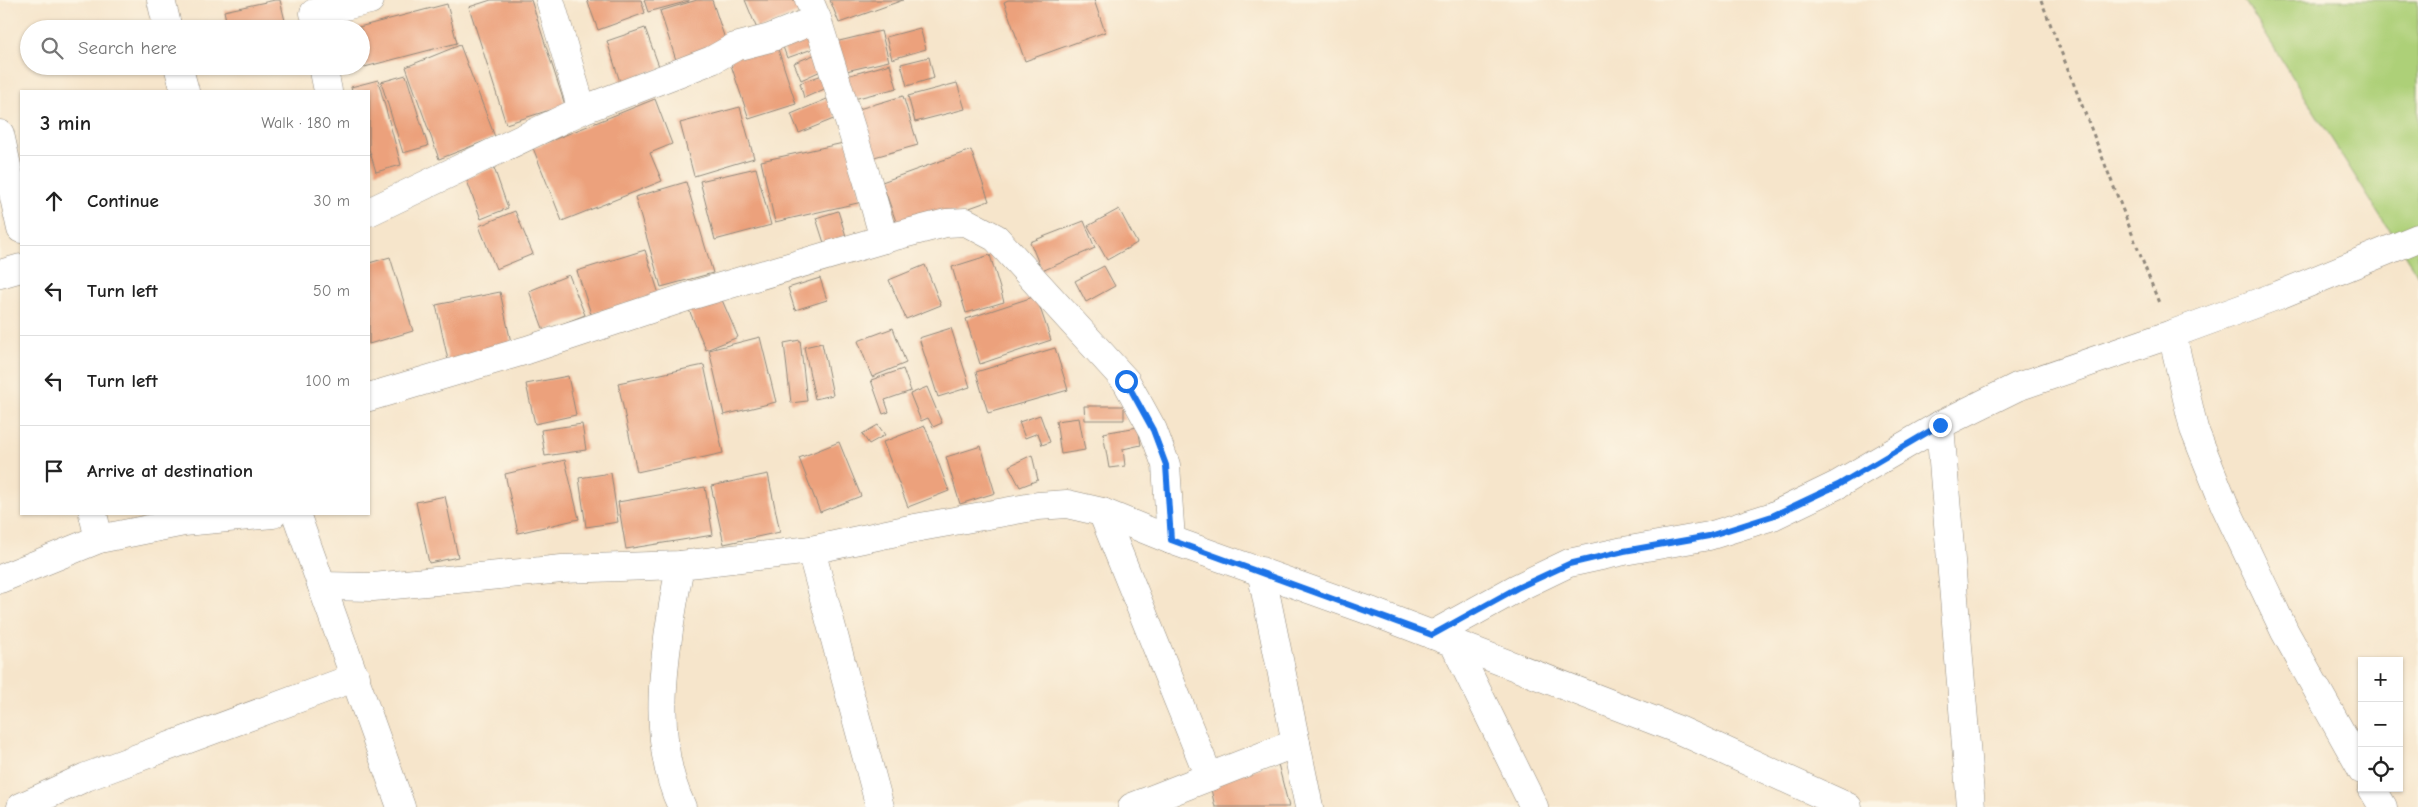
<!DOCTYPE html>
<html lang="en">
<head>
<meta charset="utf-8">
<style>
	:root { --surface:#fff; --page:#f6f6f6; --text:#222; --muted:#767676; --line:#e0e0e0 }
	body { margin:0; font-family:"Comic Neue",sans-serif; background:var(--page); color:var(--text) }
	.controls { position:absolute; right:15px; bottom:15px; display:grid; overflow:hidden; border-radius:0px; box-shadow:0 1px 4px #0004 }
	.controls button { width:45px; height:45px; display:grid; place-items:center; padding:0; border:0; border-bottom:1px solid var(--line); background:var(--surface); color:var(--text); font:25px sans-serif }
	.stop { position:absolute; width:15px; height:15px; margin:-11px; border:4px solid #1a73e8; border-radius:50%; background:#fff }
	.stop.end { background:#1a73e8; border-color:#fff; box-shadow:0 1px 5px #0008 }
	.list { margin:0; padding:0; list-style:none }
	h2 { display:flex; justify-content:space-between; align-items:center; height:65px; margin:0; padding:0 20px; font-size:21px }
	h2 small { font-size:16px; font-weight:400; color:var(--muted) }
	.list li { display:grid; grid-template-columns:32px 1fr auto; gap:15px; align-items:center; box-sizing:border-box; height:90px; padding:0 20px; border-top:1px solid var(--line) }
	.list b { display:block; font-size:19px; white-space:nowrap }
	.list em { font-size:16px; font-style:normal; color:var(--muted) }
	.icon { flex:none; width:28px; height:28px; fill:none; stroke:currentColor; stroke-width:2; stroke-linecap:round; stroke-linejoin:round }
	.map { position:relative; flex:none; width:2418px; height:807px; overflow:hidden }
	.search { position:absolute; background:var(--surface); box-shadow:0 1px 4px #0004; left:20px; top:20px; width:350px; height:55px; display:flex; align-items:center; gap:12px; box-sizing:border-box; padding:0 18px; border-radius:28px; color:var(--muted); font-size:19px }
	.panel { position:absolute; background:var(--surface); box-shadow:0 1px 4px #0004; left:20px; top:90px; width:350px; height:425px; border-radius:0px }
	.map>svg:first-child { display:block }
</style>
</head>
<body>
<div class="map">
<svg width="2418" height="807" viewBox="0 0 2418 807">
	<rect width="100%" height="100%" fill="#fcf5e5"/>
	<filter id="ink" filterUnits="userSpaceOnUse"><feTurbulence type="fractalNoise" baseFrequency=".02" numOctaves="2"/><feDisplacementMap in="SourceGraphic" scale="10" xChannelSelector="R" yChannelSelector="G"/><feConvolveMatrix kernelMatrix="1 2 1 2 8 2 1 2 1" color-interpolation-filters="sRGB"/></filter>
	<filter id="wash" filterUnits="userSpaceOnUse"><feTurbulence type="fractalNoise" baseFrequency=".0096" numOctaves="4" result="noise"/><feDisplacementMap in="SourceGraphic" scale="20" xChannelSelector="R" yChannelSelector="G"/><feGaussianBlur stdDeviation="1.12" result="paint"/><feColorMatrix in="noise" values="0 0 0 0 0 0 0 0 0 0 0 0 0 0 0 0 0 1.4 0 .05"/><feComposite in="paint" operator="in"/></filter>
	<g filter="url(#wash)">
		<rect width="100%" height="100%" fill="#f6e5cb"/>
		<polygon fill="#add078" stroke="#6c7e52" points="2244,0 2418,0 2418,276"/>
		<g id="blocks">
			<g fill="#eca17b">
				<polygon points="275,0 280,0 286,25 266,29 228,29 224,11"/>
				<polygon points="491,0 531,0 565,105 506,124 469,7"/>
				<polygon points="587,0 641,0 645,13 598,30"/>
				<polygon points="644,0 689,0 689,1 648,12"/>
				<polygon points="697,0 712,0 727,45 676,60 660,11"/>
				<polygon points="745,0 805,0 808,8 757,29"/>
				<polygon points="830,0 903,0 839,23"/>
				<polygon points="1008,0 1094,0 1105,32 1025,61 1004,2"/>
				<polygon points="447,4 457,43 353,70 352,66 361,66 361,29 355,28"/>
				<polygon points="645,28 660,69 620,82 607,41"/>
				<polygon points="920,28 926,49 892,59 886,37"/>
				<polygon points="809,31 815,48 787,58 781,41"/>
				<polygon points="881,31 889,61 842,72 835,42"/>
				<polygon points="776,43 796,104 749,119 729,59"/>
				<polygon points="460,45 495,137 439,159 406,67"/>
				<polygon points="816,54 823,70 801,80 794,63"/>
				<polygon points="929,57 934,78 907,86 901,64"/>
				<polygon points="890,64 897,88 850,100 843,77"/>
				<polygon points="825,74 829,87 804,98 800,83"/>
				<polygon points="406,75 428,146 403,153 381,82"/>
				<polygon points="378,80 401,165 376,172 369,149 369,91 352,91 351,87"/>
				<polygon points="957,83 965,109 915,122 908,96"/>
				<polygon points="903,96 918,145 867,159 852,111"/>
				<polygon points="655,99 672,144 650,153 662,181 562,221 533,148"/>
				<polygon points="827,99 836,118 799,133 791,114"/>
				<polygon points="740,107 754,158 694,176 680,123"/>
				<polygon points="848,142 862,202 775,222 761,161"/>
				<polygon points="971,150 989,201 900,233 882,182"/>
				<polygon points="494,168 508,208 481,219 466,178"/>
				<polygon points="756,168 771,225 715,240 700,181"/>
				<polygon points="686,182 713,273 661,287 635,197"/>
				<polygon points="1119,209 1137,243 1107,260 1088,226"/>
				<polygon points="515,211 533,254 496,269 479,226"/>
				<polygon points="838,211 846,236 824,243 816,218"/>
				<polygon points="1084,221 1095,248 1042,271 1030,242"/>
				<polygon points="645,250 659,294 591,314 577,271"/>
				<polygon points="990,255 1004,302 966,313 952,267"/>
				<polygon points="390,257 413,331 369,344 369,263"/>
				<polygon points="925,265 941,305 906,319 889,280"/>
				<polygon points="1104,266 1115,286 1086,302 1075,281"/>
				<polygon points="569,275 585,315 544,331 529,291"/>
				<polygon points="820,278 827,300 795,310 788,288"/>
				<polygon points="500,292 512,347 448,360 436,305"/>
				<polygon points="1036,296 1051,340 980,364 966,319"/>
				<polygon points="722,300 738,337 706,350 687,305"/>
				<polygon points="893,328 906,363 872,377 858,341"/>
				<polygon points="951,328 970,387 938,397 919,338"/>
				<polygon points="760,337 776,402 724,415 709,350"/>
				<polygon points="800,340 807,401 791,403 784,343"/>
				<polygon points="822,343 833,395 815,399 804,347"/>
				<polygon points="1055,348 1068,390 988,413 976,372"/>
				<polygon points="704,365 723,453 637,472 618,383"/>
				<polygon points="903,369 911,391 885,400 889,412 883,414 871,380"/>
				<polygon points="568,376 576,415 535,424 526,384"/>
				<polygon points="927,387 942,423 933,427 928,418 921,421 910,394"/>
				<polygon points="1084,406 1124,406 1124,420 1085,420"/>
				<polygon points="1040,415 1050,442 1042,445 1038,433 1025,438 1019,422"/>
				<polygon points="1079,418 1085,450 1061,454 1056,421"/>
				<polygon points="582,424 586,450 545,456 541,430"/>
				<polygon points="878,425 885,435 869,444 862,434"/>
				<polygon points="925,426 949,491 908,507 883,442"/>
				<polygon points="1138,427 1141,445 1123,449 1125,466 1109,468 1103,433"/>
				<polygon points="839,442 861,496 820,512 799,458"/>
				<polygon points="981,446 995,493 960,504 946,457"/>
				<polygon points="1032,455 1038,480 1020,487 1009,466"/>
				<polygon points="565,460 579,519 518,533 505,474"/>
				<polygon points="611,473 618,522 586,527 579,478"/>
				<polygon points="768,474 780,532 724,544 711,486"/>
				<polygon points="705,487 713,535 626,549 618,502"/>
				<polygon points="445,496 458,557 429,563 416,502"/>
				<polygon points="1278,764 1289,807 1215,807 1209,780"/>
			</g>
		</g>
	</g>
	<g filter="url(#ink)">
		<use href="#blocks" fill-opacity="0" stroke="#90887b" stroke-width="1"/>
		<g fill="none" stroke-linecap="round" stroke-linejoin="round">
			<defs>
				<g id="street">
					<polyline points="161,0 168,29"/>
					<polyline points="550,0 582,110 712,60 735,47 770,38 817,19 809,0"/>
					<polyline points="314,13 370,0"/>
					<polyline points="817,19 867,179 884,239"/>
					<polyline points="178,66 185,91"/>
					<polyline points="323,66 328,91"/>
					<polyline points="0,134 21,229"/>
					<polyline points="369,212 582,110"/>
					<polyline points="0,274 21,268"/>
					<polyline points="2172,334 2279,295 2418,238"/>
					<polyline points="369,397 527,350 693,295 884,239 946,223 966,222 996,238 1126,381 1153,430 1166,465 1171,540"/>
					<polyline points="1940,425 1971,807"/>
					<polyline points="1102,512 1209,777"/>
					<polyline points="93,514 99,539"/>
					<polyline points="296,514 401,807"/>
					<polyline points="811,550 880,807"/>
					<path d="M680,565C667,640 647,735 682,807"/>
					<polyline points="1261,571 1309,807"/>
					<polyline points="0,579 99,539 184,522 273,514"/>
					<polyline points="322,586 373,587 562,569 680,565 811,550 915,528 1038,506 1067,504 1102,512 1171,540 1373,612 1679,730 1848,807"/>
					<polyline points="1432,635 1517,588 1569,563 1624,551 1709,536 1773,516 1837,485 1940,425 2017,387 2172,334 2194,429 2225,506 2285,632 2362,770"/>
					<polyline points="1454,644 1534,807"/>
					<polyline points="2372,788 2383,807"/>
					<polyline points="21,807 86,777 356,677"/>
					<polyline points="1132,807 1296,743"/>
				</g>
			</defs>
			<use href="#street" stroke="#90887b" stroke-width="29"/>
			<polyline stroke="#90887b" stroke-width="3" stroke-dasharray="4 4" stroke-linecap="butt" points="2041,0 2159,303"/>
			<use href="#street" stroke="#fff" stroke-width="28"/>
		</g>
	</g>
	<g fill="none" stroke-linecap="round" stroke-linejoin="round" filter="url(#ink)">
		<polyline stroke="#1a73e8" stroke-width="6" points="1126,381 1153,430 1166,465 1171,540 1432,635 1517,588 1569,564 1624,551 1709,536 1772,516 1838,485 1940,425"/>
	</g>
</svg>
<div class="controls">
<button>+</button>
<button>−</button>
<button><svg class="icon" aria-label="locate" viewBox="0 0 24 24"><circle cx="12" cy="12" r="6"/><path d="M12 2v4M12 18v4M2 12h4M18 12h4"/></svg></button>
</div>
<div class="stop" style="left:1126px;top:381px"></div>
<div class="stop end" style="left:1940px;top:425px"></div>
<div class="search"><svg class="icon" aria-label="search" viewBox="0 0 24 24"><circle cx="10" cy="10" r="6"/><path d="M15 15l6 6"/></svg>Search here</div>
<section class="panel">
<h2>3 min<small>Walk · 180 m</small></h2>
<ul class="list">
<li><svg class="icon" aria-label="ahead" viewBox="0 0 24 24"><path d="M12 20V5M6 11l6-6 6 6"/></svg><div><b>Continue</b></div><em>30 m</em></li>
<li><svg class="icon" aria-label="left" viewBox="0 0 24 24"><path d="M17 20v-9H6M10 6l-5 5 5 5"/></svg><div><b>Turn left</b></div><em>50 m</em></li>
<li><svg class="icon" aria-label="left" viewBox="0 0 24 24"><path d="M17 20v-9H6M10 6l-5 5 5 5"/></svg><div><b>Turn left</b></div><em>100 m</em></li>
<li><svg class="icon" aria-label="arrive" viewBox="0 0 24 24"><path d="M6 21V4h12l-3 4 3 4H6"/></svg><div><b>Arrive at destination</b></div></li>
</ul>
</section>
</div>
</body>
</html>
